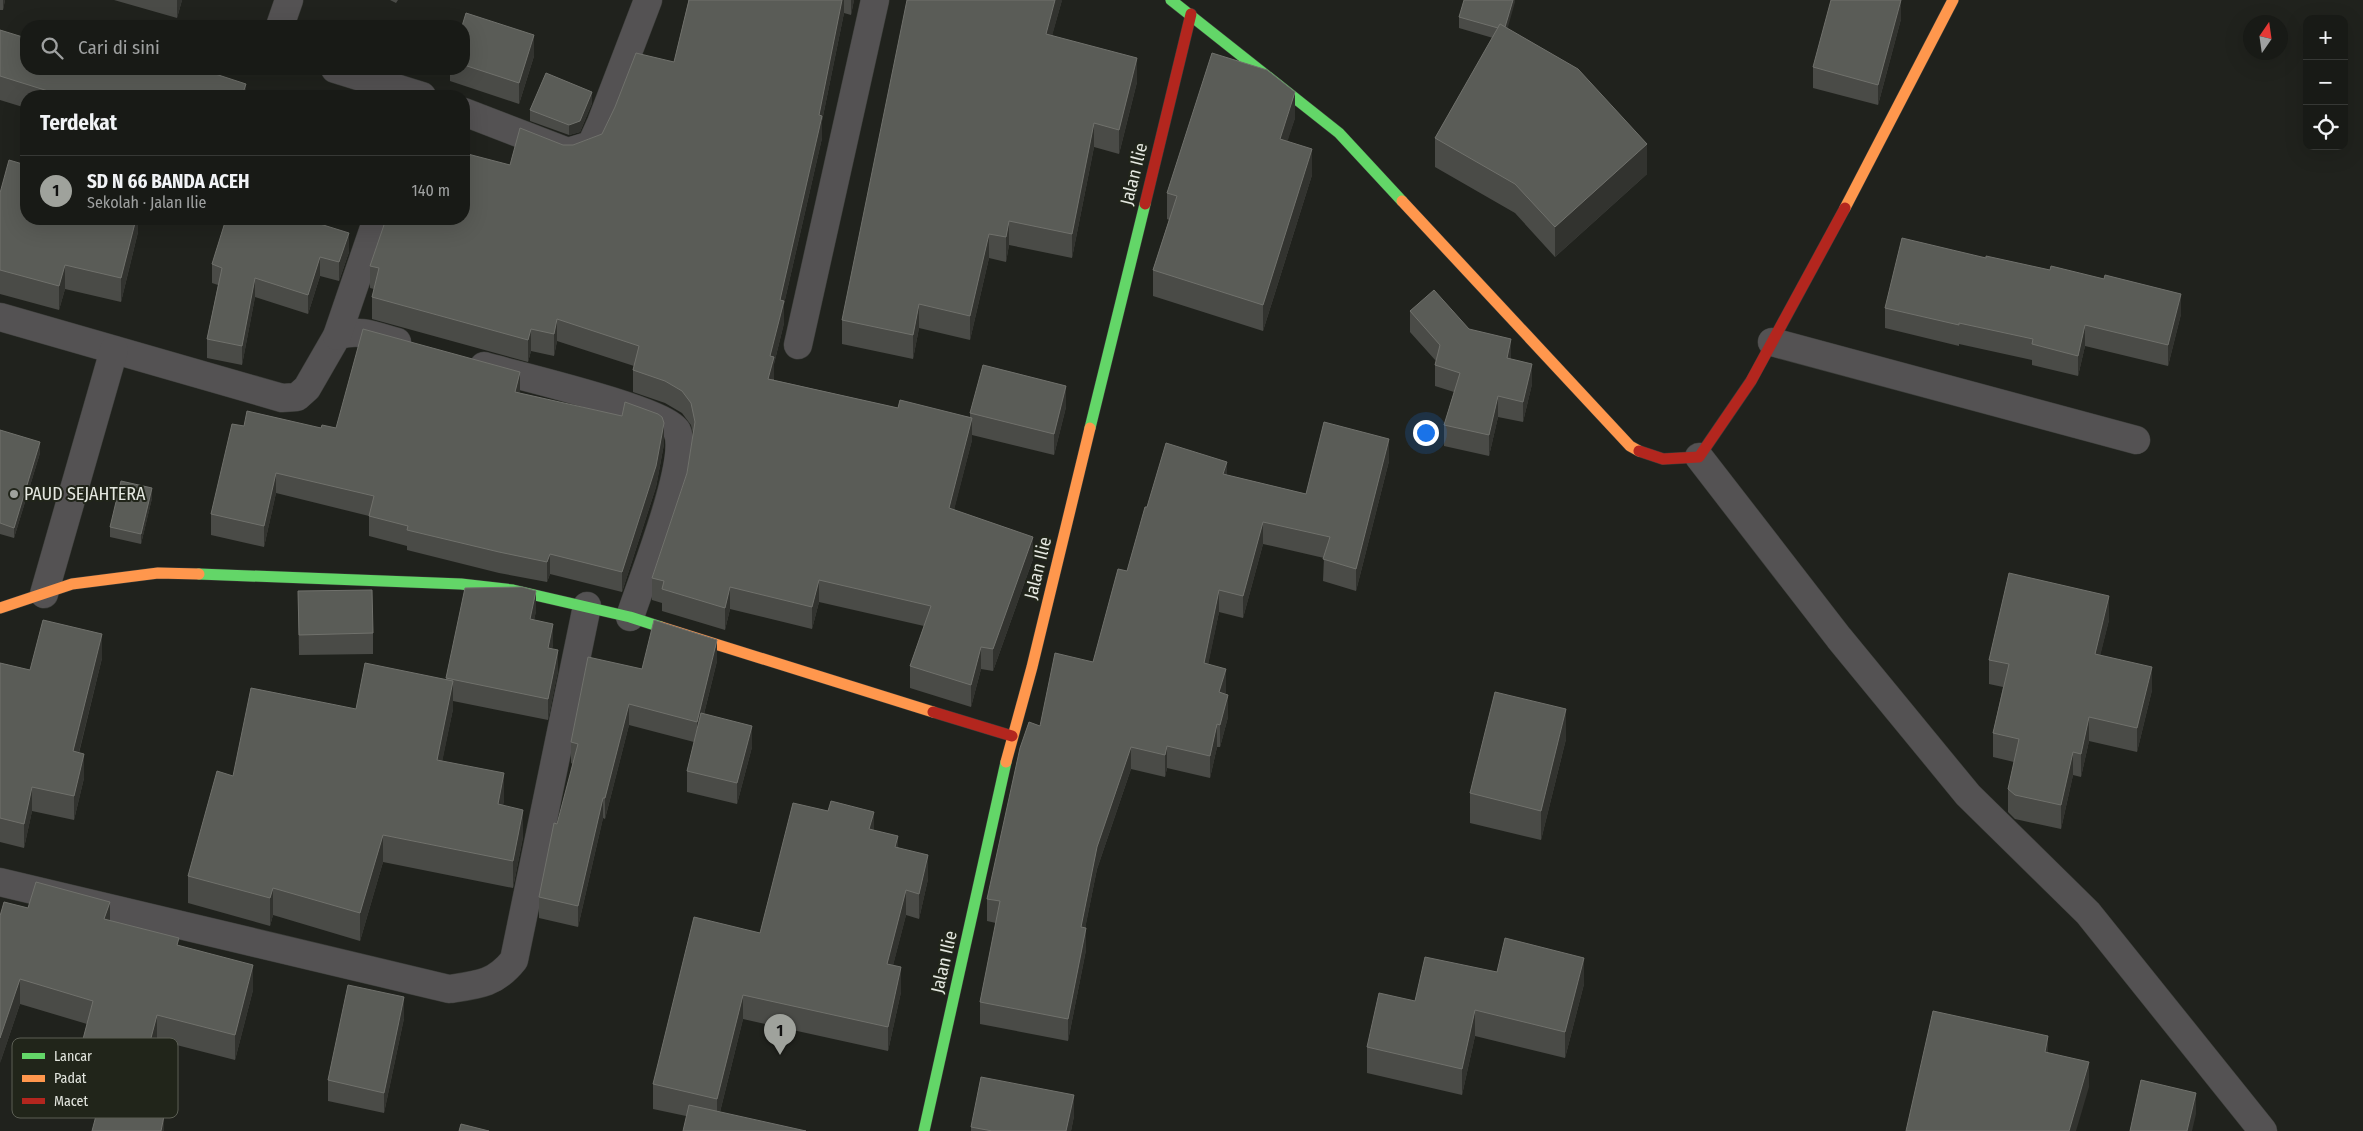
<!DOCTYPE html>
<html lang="id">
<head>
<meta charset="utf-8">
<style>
	:root { --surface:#181a16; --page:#252723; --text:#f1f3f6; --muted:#9fa1a1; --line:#363835; --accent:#9fa29c }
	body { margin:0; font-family:"Fira Sans Condensed",sans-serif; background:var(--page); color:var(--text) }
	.controls { position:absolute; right:15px; top:15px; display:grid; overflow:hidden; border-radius:10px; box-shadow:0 5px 20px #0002 }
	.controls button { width:45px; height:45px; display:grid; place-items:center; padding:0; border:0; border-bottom:1px solid var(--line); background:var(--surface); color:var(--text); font:25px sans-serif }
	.compass { position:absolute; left:2243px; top:15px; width:45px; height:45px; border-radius:50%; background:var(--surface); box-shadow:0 5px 20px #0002; rotate:13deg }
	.you { position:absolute; left:1425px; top:432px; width:18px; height:18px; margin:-12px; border:4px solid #fff; border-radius:50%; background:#1a73e8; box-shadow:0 0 0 8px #1a73e833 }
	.badge { display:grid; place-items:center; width:32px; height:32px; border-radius:50%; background:var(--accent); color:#111; font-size:16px; font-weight:700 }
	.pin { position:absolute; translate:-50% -41px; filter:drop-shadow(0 1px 2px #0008) }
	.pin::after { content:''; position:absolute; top:26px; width:18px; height:15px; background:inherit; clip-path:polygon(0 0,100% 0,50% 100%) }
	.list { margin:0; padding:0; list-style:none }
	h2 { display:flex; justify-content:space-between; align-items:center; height:65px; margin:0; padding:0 20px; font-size:21px }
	h2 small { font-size:16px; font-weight:400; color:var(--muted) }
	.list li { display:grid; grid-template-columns:32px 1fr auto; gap:15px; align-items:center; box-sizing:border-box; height:70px; padding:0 20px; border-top:1px solid var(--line) }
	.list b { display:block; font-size:19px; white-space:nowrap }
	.list p { margin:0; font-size:16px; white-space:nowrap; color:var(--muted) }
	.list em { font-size:16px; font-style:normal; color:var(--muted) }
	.icon { flex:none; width:28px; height:28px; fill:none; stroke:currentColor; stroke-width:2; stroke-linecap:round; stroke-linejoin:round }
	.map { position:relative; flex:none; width:2363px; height:1131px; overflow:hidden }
	.search { position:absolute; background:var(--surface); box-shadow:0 5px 20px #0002; left:20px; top:20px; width:450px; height:55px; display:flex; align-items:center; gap:12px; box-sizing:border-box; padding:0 18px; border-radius:20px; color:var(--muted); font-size:19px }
	.panel { position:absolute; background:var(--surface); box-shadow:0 5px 20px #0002; left:20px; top:90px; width:450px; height:135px; border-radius:20px }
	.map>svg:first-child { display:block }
</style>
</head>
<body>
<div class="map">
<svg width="2363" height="1131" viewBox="0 0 2363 1131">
	<rect width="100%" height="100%" fill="#20221d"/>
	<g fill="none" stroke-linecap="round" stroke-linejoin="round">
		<defs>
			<g id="street">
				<polyline points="280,26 289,0"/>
				<polyline points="335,69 422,96"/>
				<polyline points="464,112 568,152 591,145 601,123 648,0"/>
				<path d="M0,317L282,398L297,397L307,388L337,336C358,328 376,336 397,342"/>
				<polyline points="337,336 377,219"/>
				<polyline points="1772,342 2136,440"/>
				<polyline points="798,345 875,0"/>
				<path d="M484,366C515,375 666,410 677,431C691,460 641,582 630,617"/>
				<polyline points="1699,457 1839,638 1968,795 2088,913 2263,1131"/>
				<polyline points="44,594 114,350"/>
				<path d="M0,882L449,989C478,985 495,984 514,960L587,606"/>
			</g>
			<g id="fast">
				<polyline points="1171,0 1339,133 1402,201"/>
				<polyline points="1090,428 1145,204"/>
				<polyline points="199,574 461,584 513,590 630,617 661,627"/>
				<polyline points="924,1131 1006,762"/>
			</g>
			<g id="slow">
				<polyline points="1402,201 1630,446 1639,451"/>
				<polyline points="1845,208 1953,0"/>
				<polyline points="0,608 72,584 158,573 199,574"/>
				<polyline points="661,627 933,712"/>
				<polyline points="1006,762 1032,667 1090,428"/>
			</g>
			<g id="jam">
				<polyline points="1145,204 1191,14"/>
				<polyline points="1639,451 1663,459 1699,457 1751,381 1845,208"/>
				<polyline points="933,712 1012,736"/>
			</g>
		</defs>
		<use href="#street" stroke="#3b3d39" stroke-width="29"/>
		<use href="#fast" stroke="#3b3d39" stroke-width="12"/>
		<use href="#slow" stroke="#3b3d39" stroke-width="12"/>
		<use href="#jam" stroke="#3b3d39" stroke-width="12"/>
		<use href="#street" stroke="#545253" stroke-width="28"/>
		<use href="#fast" stroke="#63d668" stroke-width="11"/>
		<use href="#slow" stroke="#ff974d" stroke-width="11"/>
		<use href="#jam" stroke="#b3261e" stroke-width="11"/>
	</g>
	<g fill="#4a4b47">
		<polygon points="0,0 5,0 3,10 0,10"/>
		<polygon points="114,0 182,0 177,18"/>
		<polygon points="390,0 398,0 396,3"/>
		<polygon points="688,0 854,0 851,15 844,13 822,121 822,138 784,304 784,323 774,364 774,380 898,408 970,417 970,413 1066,407 1054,455 972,435 972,440 954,509 1033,559 993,671 981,669 971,707 910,688 910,666 924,626 819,602 812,629 730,609 725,630 662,611 662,603 652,600 652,578 687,473 693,434 691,425 682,413 665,403 633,392 633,370 634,366 557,341 554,356 531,351 528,362 372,319 372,297 374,289 370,288 370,266 510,165 563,145 573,145 602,134 674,62 688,3"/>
		<polygon points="1062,0 1052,35 1137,82 1119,154 1094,147 1072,258 1009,245 1006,262 989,258 970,340 919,328 913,359 842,344 842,320"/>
		<polygon points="1515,0 1507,28 1647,174 1555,257 1515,213 1435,167 1435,138 1493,38 1459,28 1459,17"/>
		<polygon points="1901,19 1878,105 1813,88 1813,67"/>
		<polygon points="464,26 534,56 519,104 450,81 450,69 464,69"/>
		<polygon points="0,30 26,69 246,96 26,96 26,108 0,100"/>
		<polygon points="592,103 580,132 569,135 530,121 530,110"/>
		<polygon points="1295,118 1287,141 1312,175 1263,331 1153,296 1153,270 1169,220 1167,219 1167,193"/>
		<polygon points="0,193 26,219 138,219 138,232 121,302 65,289 59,310 0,294"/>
		<polygon points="349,252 339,281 320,276 308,314 255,297 242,365 207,358 207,339 218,285 212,283 212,264"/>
		<polygon points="1885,308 2181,314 2168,366 2085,346 2078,376 2032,365 2032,360 1959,344 1959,346 1885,328"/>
		<polygon points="1410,311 1469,329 1511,359 1532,384 1523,422 1498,417 1489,456 1444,446 1444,425 1454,392 1435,386 1435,365 1436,361 1410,332"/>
		<polygon points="520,393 664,444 656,487 622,592 550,574 547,582 499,573 407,550 407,546 369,536 369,516 276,493 264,547 211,535 211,514 244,426 336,428"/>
		<polygon points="0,430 40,453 14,538 0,534"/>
		<polygon points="1389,461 1356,591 1323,581 1324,558 1263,544 1243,618 1219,612 1208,664 1226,691 1225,694 1228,717 1220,747 1217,747 1210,778 1167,768 1165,777 1131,769 1097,869 1085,928 1086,950 1068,1041 980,1024 980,1002 996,923 987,921 987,899 1040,726 1093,662 1127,571 1147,507 1227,475 1306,494"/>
		<polygon points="152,498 141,544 110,537 110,527"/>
		<polygon points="298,591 373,633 373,654 299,655"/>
		<polygon points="536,611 534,620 553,644 552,649 558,671 548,720 453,701 453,709 442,761 504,800 503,805 523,837 513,888 383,862 360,941 273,915 270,926 188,903 188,876 233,776 356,709 446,680 446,678"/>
		<polygon points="2109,620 2100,655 2152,690 2137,752 2089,741 2081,777 2073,775 2061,829 2015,819 2008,812 2008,789 2014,762 1993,757 1993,733 2003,687 1989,684 1989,660"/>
		<polygon points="102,658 79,753 84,778 74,820 32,811 24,848 0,842 0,663 30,670"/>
		<polygon points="717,661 704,714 752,747 737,804 687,792 687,771 694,742 629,725 605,819 603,818 578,927 539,918 539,897 573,764 571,763 571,742 642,669"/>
		<polygon points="1566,739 1541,840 1470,823 1470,793"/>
		<polygon points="874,830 898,847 928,879 919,919 906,915 893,965 901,992 888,1051 743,1019 720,1112 686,1116 653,1109 653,1084 760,933"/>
		<polygon points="28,908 110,920 179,946 253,990 235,1060 157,1040 139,1109 164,1131 102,1094 77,1087 77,1062 87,1024 20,1004 0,1063"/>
		<polygon points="1497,972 1584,984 1565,1058 1475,1036 1462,1095 1367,1073 1367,1047 1415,1001"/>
		<polygon points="404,1018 384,1113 328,1101 328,1080"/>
		<polygon points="1074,1116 1071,1131 971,1131 971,1127"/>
	</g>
	<g fill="#32332f">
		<polygon points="3,0 5,0 3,10"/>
		<polygon points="177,0 182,0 177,18"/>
		<polygon points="842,0 844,0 844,13 822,121 822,138 784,304 784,323 774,364 774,379 768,379 770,356 780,300 819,115"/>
		<polygon points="851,0 854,0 851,15"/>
		<polygon points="1055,0 1062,0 1046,58 1046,34"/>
		<polygon points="1513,0 1515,0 1515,2 1504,41 1504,30"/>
		<polygon points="1901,0 1901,19 1878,105 1878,85"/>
		<polygon points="534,35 534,56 519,104 519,83"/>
		<polygon points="1137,58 1137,82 1119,154 1119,130"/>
		<polygon points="246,84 246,96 242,96"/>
		<polygon points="592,92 592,103 580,132 569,135 569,125"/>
		<polygon points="1295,92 1295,118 1280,165 1280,139"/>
		<polygon points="1094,123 1094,147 1072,258 1072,234"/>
		<polygon points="1647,144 1647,174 1555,257 1555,227"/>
		<polygon points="1312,149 1312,175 1263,331 1263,305"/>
		<polygon points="136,219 138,219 138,232 121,302 121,278"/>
		<polygon points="1009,221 1009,245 1006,262 1006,237"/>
		<polygon points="349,233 349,252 339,281 339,262"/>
		<polygon points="989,234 989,258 970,340 970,316"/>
		<polygon points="320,257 320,276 308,314 308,295"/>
		<polygon points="65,265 65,289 59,310 59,286"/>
		<polygon points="255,278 255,297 242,365 242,346"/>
		<polygon points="2181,294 2181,314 2168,366 2168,345"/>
		<polygon points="919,304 919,328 913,359 913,335"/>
		<polygon points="557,319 557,341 554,356 554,334"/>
		<polygon points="2085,325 2085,346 2078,376 2078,356"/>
		<polygon points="531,329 531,351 528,362 528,340"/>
		<polygon points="1511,339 1511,360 1507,358"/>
		<polygon points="1532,364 1532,384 1523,422 1523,402"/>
		<polygon points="520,372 520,392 515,412 515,392"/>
		<polygon points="1066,386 1066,407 1054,455 1054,434"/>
		<polygon points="1498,396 1498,417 1489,456 1489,435"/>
		<polygon points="972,418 972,440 949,530 949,508"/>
		<polygon points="664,423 664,444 656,487 622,592 622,572"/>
		<polygon points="1389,439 1389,461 1356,591 1356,569"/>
		<polygon points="40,442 40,453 14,538 14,528"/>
		<polygon points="1227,462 1227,484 1223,474"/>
		<polygon points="276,473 276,493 264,547 264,526"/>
		<polygon points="152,488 152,498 141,544 141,534"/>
		<polygon points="1263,522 1263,544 1243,618 1243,596"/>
		<polygon points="1033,537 1033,559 993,671 993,649"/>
		<polygon points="550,554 550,574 547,582 547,562"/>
		<polygon points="819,580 819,602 812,629 812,607"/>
		<polygon points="730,587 730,609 725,630 725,608"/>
		<polygon points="1219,590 1219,612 1204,685 1204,663"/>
		<polygon points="536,591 536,611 530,640 530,619"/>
		<polygon points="2109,596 2109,620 2095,677 2095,654"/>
		<polygon points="553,624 553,644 548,669 548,648"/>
		<polygon points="102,634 102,658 73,776 73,751"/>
		<polygon points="717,640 717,661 697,742 697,722"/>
		<polygon points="981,647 981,669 971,707 971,685"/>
		<polygon points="558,650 558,671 548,720 548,699"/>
		<polygon points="2152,667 2152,690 2137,752 2137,728"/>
		<polygon points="1226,669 1226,691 1219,715 1219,692"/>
		<polygon points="453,681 453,709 437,787 437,760"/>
		<polygon points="1228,695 1228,717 1220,747 1220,725"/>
		<polygon points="629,704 629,725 605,819 605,798"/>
		<polygon points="1566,709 1566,739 1541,840 1541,811"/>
		<polygon points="2089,717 2089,741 2081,777 2081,754"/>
		<polygon points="1217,724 1217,747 1210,778 1210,756"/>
		<polygon points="752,726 752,747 737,804 737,783"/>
		<polygon points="1167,746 1167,768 1165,777 1165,755"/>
		<polygon points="1131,747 1131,769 1097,869 1081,949 1081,927 1097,847"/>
		<polygon points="2073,752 2073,775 2061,829 2061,805"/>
		<polygon points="84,754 84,778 74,820 74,796"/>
		<polygon points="504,773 504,800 498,831 498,804"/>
		<polygon points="32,787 32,811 24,848 24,824"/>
		<polygon points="603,798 603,818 578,927 578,906"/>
		<polygon points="523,810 523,837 513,888 513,861"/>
		<polygon points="874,812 874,837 869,829"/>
		<polygon points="383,835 383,862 360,941 360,913"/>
		<polygon points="898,836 898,860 895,847"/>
		<polygon points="928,855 928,879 919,919 919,894"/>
		<polygon points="273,888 273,915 270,926 270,898"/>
		<polygon points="906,890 906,915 887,989 887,964"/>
		<polygon points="110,902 110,927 104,919"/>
		<polygon points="1086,928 1086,950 1068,1041 1068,1019"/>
		<polygon points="1584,958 1584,984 1565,1058 1565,1032"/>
		<polygon points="253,965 253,990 235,1060 235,1035"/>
		<polygon points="901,967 901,992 888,1051 888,1027"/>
		<polygon points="20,979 20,1004 0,1063 0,1038"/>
		<polygon points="743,995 743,1019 717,1124 717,1099"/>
		<polygon points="404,997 404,1018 384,1113 384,1093"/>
		<polygon points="1475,1010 1475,1036 1462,1095 1462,1069"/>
		<polygon points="157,1015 157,1040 133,1131 133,1107"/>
		<polygon points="2048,1036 2048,1061 2045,1052"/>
		<polygon points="2089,1062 2089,1087 2076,1131 2069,1131"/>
		<polygon points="2196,1093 2196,1114 2192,1131 2187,1131"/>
		<polygon points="1074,1095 1074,1116 1071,1131 1066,1131"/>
		<polygon points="164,1116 164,1131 161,1131"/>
	</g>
	<g fill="#5a5c57" stroke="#70716c">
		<polygon points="689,0 842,0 819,115 822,116 780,300 784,301 770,356 774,357 768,379 898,408 900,400 972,418 949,508 1033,537 993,649 981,647 971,685 910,666 931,606 819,580 812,607 730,587 725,608 662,589 664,581 652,578 687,473 695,422 691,403 682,391 665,381 633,370 639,346 557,319 554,334 531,329 528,340 372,297 379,268 370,266 386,219 464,219 464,153 510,165 520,128 563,145 573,145 602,134 615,107 636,53 674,62"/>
		<polygon points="907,0 1055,0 1046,34 1137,58 1119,130 1094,123 1072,234 1009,221 1006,237 989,234 970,316 919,304 913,335 842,320"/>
		<polygon points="1464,0 1513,0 1505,27 1500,24 1498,28 1459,17"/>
		<polygon points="1831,0 1901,0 1878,85 1813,67"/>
		<polygon points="466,13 534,35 519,83 464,65 464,26 462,26"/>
		<polygon points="1500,24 1578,69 1647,144 1555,227 1515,184 1435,138"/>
		<polygon points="0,30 26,38 26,69 168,69 179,72 180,69 200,69 246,84 242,96 64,96 0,76"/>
		<polygon points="1212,53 1267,70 1295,92 1280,139 1312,149 1263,305 1153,270 1177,196 1167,193"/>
		<polygon points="546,73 592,92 580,121 569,125 530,110"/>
		<polygon points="9,160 26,165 26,219 136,219 121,278 65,265 59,286 0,270 0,193"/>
		<polygon points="226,219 304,219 349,233 339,262 320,257 308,295 255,278 242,346 207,339 222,268 212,264"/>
		<polygon points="1902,238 1986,258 1986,256 2050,270 2051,266 2104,279 2105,275 2181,294 2168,345 2085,325 2078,356 2032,344 2033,339 1959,323 1959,325 1885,308"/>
		<polygon points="1434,290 1469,329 1511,339 1507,358 1532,364 1523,402 1498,396 1489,435 1444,425 1460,373 1435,365 1440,345 1410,311"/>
		<polygon points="363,329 520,372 515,392 622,416 625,402 658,414 662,417 664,423 656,466 622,572 550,554 547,562 499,552 407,530 408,526 369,516 374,496 276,473 264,526 211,514 232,424 244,426 247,411 321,428 322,425 336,428"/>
		<polygon points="983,365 1066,386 1054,434 970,413"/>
		<polygon points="1324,422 1389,439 1356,569 1323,559 1330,537 1263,522 1243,596 1219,590 1204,663 1226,669 1219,692 1228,695 1220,725 1217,724 1210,756 1167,746 1165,755 1131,747 1097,847 1081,927 1086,928 1068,1019 980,1002 1000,901 987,899 1020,748 1029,722 1040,726 1055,653 1093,662 1118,569 1127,571 1145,507 1147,507 1166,443 1227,462 1223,474 1306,494"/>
		<polygon points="0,430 40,442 14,528 0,523"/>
		<polygon points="121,481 152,488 141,534 110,527"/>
		<polygon points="2009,573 2109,596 2095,654 2152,667 2137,728 2089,717 2081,754 2073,752 2061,805 2015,795 2008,789 2019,739 1993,733 2009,664 1989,660"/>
		<polygon points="522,587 536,591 530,619 553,624 548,648 558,650 548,699 446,678 465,588"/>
		<polygon points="372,590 373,633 299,635 298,591"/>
		<polygon points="43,620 102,634 73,751 84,754 74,796 32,787 24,824 0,818 0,663 30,670"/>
		<polygon points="654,620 717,640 697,722 629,704 605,798 603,798 578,906 539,897 554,823 557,824 578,744 571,742 588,657 642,669"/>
		<polygon points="365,663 453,681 437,760 504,773 498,804 523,810 513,861 383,835 360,913 273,888 270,898 188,876 217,771 233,776 251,688 356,709"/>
		<polygon points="1495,692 1566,709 1541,811 1470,793"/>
		<polygon points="701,713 752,726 737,783 687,771"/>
		<polygon points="831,801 874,812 869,829 898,836 895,847 928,855 919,894 906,890 887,964 901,967 888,1027 743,995 717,1099 653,1084 694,917 760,933 793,803 828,811"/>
		<polygon points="36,882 110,902 104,919 179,938 177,945 253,965 235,1035 157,1015 133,1107 164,1116 161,1131 92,1131 108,1070 77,1062 93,1001 20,979 0,1038 0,916 4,902 28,908"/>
		<polygon points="1505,938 1584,958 1565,1032 1475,1010 1462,1069 1367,1047 1379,993 1415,1001 1425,957 1497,972"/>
		<polygon points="348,985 404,997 384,1093 328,1080"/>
		<polygon points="1933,1011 2048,1036 2045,1052 2089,1062 2069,1131 1906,1131"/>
		<polygon points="981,1077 1074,1095 1066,1131 992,1131 971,1127"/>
		<polygon points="2141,1080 2196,1093 2187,1131 2130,1131"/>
		<polygon points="689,1105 806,1131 683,1131"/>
		<polygon points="461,1124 489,1131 459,1131"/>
	</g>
	<circle fill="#9fa29c" stroke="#21251a" stroke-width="2" cx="14" cy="494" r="5"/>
	<g text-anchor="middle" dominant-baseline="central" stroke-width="4" stroke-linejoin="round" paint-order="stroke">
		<g font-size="18" fill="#e4e7e0" stroke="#21251a">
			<text transform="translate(1134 174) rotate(-76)">Jalan Ilie</text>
			<text transform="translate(1038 568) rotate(-76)">Jalan Ilie</text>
			<text transform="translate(944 962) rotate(-77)">Jalan Ilie</text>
		</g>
		<g font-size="18" fill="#e4e7e0" stroke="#21251a" text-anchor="start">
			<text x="24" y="494">PAUD SEJAHTERA</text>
		</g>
	</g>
	<rect x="12" y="1038" width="166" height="80" rx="8" fill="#21251a" stroke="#5c5f55" stroke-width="1"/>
	<rect x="22" y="1053" width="23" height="6" fill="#63d668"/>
	<rect x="22" y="1075" width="23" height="7" fill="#ff974d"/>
	<rect x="22" y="1098" width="23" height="6" fill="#b3261e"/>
	<g font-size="14" fill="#e4e7e0">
		<text x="54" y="1061">Lancar</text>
		<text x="54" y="1083">Padat</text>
		<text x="54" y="1106">Macet</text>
	</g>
</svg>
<div class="controls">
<button>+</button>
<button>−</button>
<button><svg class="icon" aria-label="locate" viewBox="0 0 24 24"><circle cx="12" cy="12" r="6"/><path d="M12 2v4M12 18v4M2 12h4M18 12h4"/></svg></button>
</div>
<svg class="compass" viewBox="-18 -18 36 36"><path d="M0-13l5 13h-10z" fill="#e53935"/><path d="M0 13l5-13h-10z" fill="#9fa1a1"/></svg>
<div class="you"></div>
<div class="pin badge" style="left:780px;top:1055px">1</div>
<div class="search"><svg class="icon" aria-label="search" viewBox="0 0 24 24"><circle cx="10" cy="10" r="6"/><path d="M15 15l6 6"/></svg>Cari di sini</div>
<section class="panel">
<h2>Terdekat<small></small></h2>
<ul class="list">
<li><span class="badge">1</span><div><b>SD N 66 BANDA ACEH</b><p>Sekolah · Jalan Ilie</p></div><em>140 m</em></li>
</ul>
</section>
</div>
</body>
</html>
